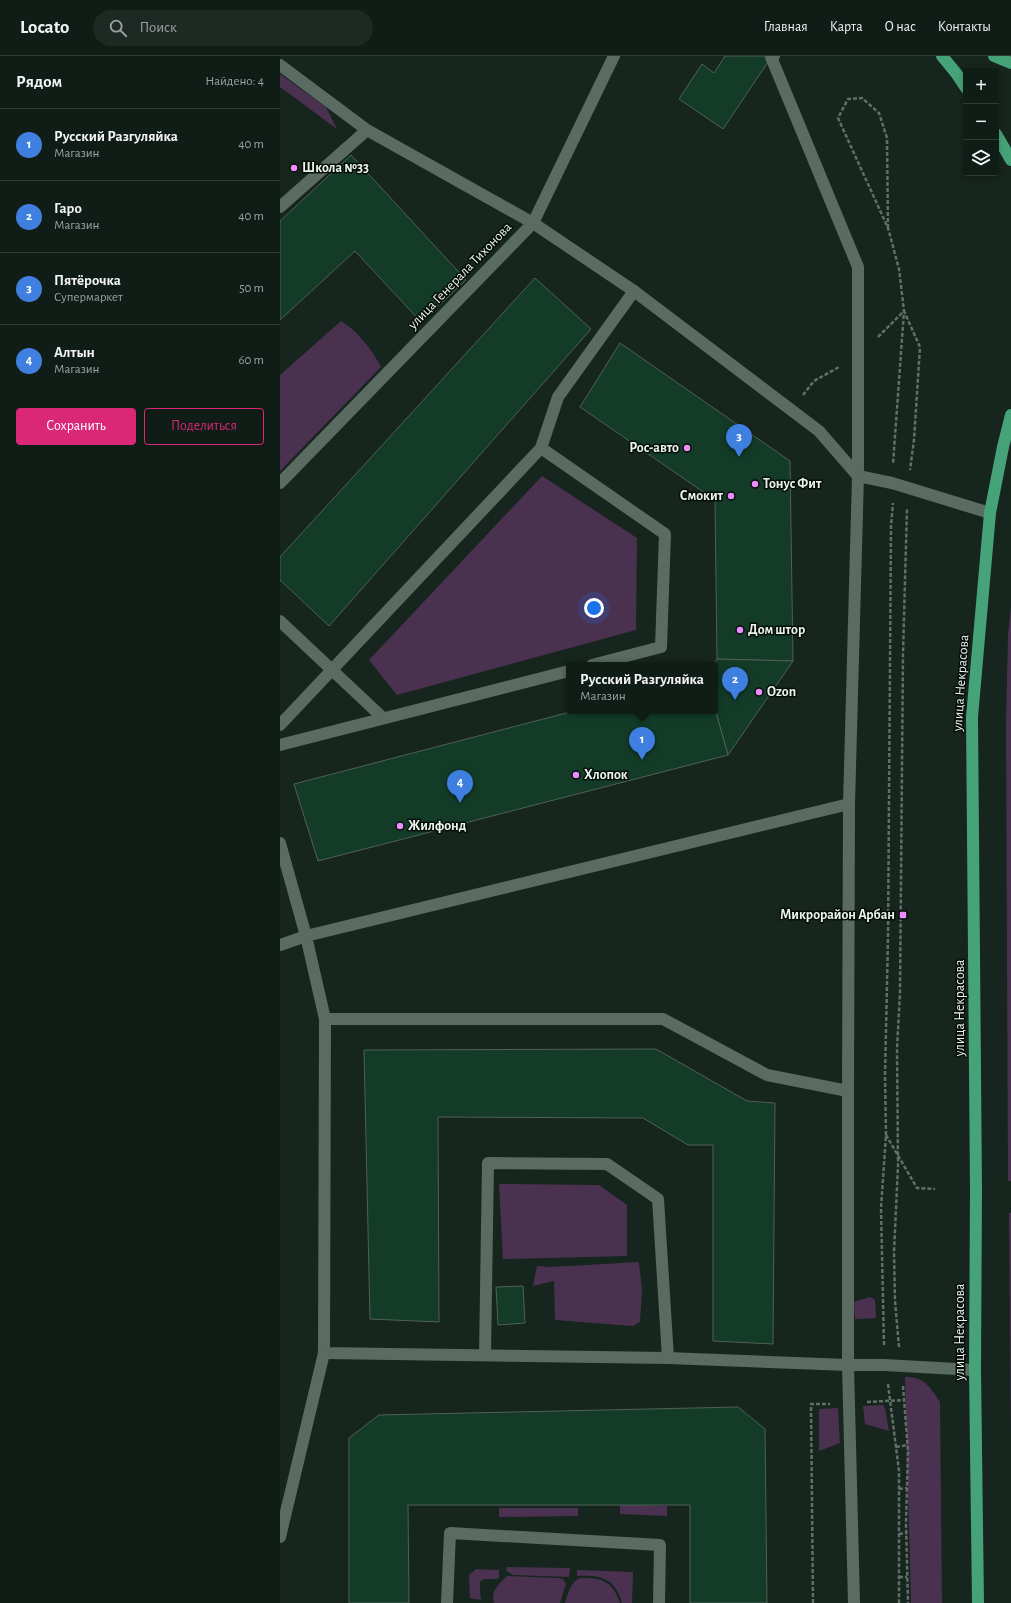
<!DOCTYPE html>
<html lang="ru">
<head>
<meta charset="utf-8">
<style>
	:root { --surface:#101c16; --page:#1e2923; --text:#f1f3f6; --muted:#9ca1a1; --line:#303a35; --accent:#db2777 }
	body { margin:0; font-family:"Alegreya Sans",sans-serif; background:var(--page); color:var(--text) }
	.controls { position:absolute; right:12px; top:12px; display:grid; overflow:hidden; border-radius:4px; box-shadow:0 2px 6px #0003 }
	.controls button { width:36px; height:36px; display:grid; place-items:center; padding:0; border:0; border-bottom:1px solid var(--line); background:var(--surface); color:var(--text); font:20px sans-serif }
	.you { position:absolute; left:314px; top:552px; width:14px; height:14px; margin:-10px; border:3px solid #fff; border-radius:50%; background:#1a73e8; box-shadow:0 0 0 6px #1a73e833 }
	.badge { display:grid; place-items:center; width:26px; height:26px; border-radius:50%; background:var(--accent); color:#fff; font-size:13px; font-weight:700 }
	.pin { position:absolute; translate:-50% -33px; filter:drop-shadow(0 1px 2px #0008) }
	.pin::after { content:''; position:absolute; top:21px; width:14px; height:12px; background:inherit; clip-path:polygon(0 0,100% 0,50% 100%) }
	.popup { position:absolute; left:286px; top:606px; width:152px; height:52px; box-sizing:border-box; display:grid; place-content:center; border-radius:4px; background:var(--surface); filter:drop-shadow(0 1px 3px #0005); font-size:13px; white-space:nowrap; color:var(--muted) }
	.popup b { font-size:15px; color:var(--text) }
	.popup::after { content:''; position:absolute; left:50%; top:100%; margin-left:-8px; border:8px solid transparent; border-top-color:var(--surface) }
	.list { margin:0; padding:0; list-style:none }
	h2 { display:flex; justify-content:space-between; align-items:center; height:52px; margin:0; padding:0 16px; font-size:17px }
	h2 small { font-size:13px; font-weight:400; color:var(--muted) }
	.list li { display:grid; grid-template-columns:26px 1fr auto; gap:12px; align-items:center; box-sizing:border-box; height:72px; padding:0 16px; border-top:1px solid var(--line) }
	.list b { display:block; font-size:15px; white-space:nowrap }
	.list p { margin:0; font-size:13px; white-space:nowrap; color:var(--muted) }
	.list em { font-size:13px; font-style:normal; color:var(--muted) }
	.actions { display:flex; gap:8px; padding:12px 16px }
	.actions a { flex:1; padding:9px 0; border:1px solid var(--accent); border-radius:4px; text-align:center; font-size:14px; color:var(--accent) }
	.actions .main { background:var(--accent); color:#fff }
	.icon { flex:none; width:22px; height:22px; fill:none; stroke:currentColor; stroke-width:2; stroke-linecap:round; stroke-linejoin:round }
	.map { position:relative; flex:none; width:731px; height:1547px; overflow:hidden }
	header { display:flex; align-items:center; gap:24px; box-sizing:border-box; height:56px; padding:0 20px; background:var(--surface); border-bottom:1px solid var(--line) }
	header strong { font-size:19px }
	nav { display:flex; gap:22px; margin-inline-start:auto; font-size:14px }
	.search { width:280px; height:36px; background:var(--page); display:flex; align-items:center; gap:10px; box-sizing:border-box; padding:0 14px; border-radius:22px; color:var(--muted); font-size:15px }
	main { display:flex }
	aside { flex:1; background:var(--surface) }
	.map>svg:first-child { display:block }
</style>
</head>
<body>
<header>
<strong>Locato</strong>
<div class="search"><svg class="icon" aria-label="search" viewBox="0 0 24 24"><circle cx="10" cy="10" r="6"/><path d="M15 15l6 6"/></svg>Поиск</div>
<nav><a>Главная</a><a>Карта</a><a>О нас</a><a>Контакты</a></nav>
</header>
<main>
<aside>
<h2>Рядом<small>Найдено: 4</small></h2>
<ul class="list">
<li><span class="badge" style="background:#3f7fe0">1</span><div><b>Русский Разгуляйка</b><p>Магазин</p></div><em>40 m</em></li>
<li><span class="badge" style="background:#3f7fe0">2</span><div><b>Гаро</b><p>Магазин</p></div><em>40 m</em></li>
<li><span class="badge" style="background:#3f7fe0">3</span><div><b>Пятёрочка</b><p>Супермаркет</p></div><em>50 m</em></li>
<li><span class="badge" style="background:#3f7fe0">4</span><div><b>Алтын</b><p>Магазин</p></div><em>60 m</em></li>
</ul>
<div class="actions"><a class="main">Сохранить</a><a>Поделиться</a></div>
</aside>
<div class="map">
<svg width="731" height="1547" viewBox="0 0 731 1547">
	<rect width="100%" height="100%" fill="#16251d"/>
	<g fill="#4b3150">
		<polygon points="0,18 46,51 57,73 0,31"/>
		<path d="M61,265C78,275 92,294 101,311L0,415V319Z"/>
		<polygon points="262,420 357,482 356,574 117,639 89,604"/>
		<polygon points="731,550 731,1125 728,1125 726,666 728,579"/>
		<polygon points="219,1128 319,1129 347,1149 347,1200 223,1203"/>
		<polygon points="729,1157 731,1157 731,1374"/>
		<polygon points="359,1206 362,1235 360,1266 353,1270 275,1264 274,1225 253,1230 257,1210 271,1211"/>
		<polygon points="590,1241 595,1244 596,1262 575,1263 574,1246"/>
		<path d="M625,1321C644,1320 651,1332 660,1346L662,1547H631Z"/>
		<polygon points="603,1349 605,1352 609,1375 585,1368 583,1350"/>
		<polygon points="558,1352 560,1387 539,1395 539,1353"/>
		<polygon points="340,1448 387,1450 387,1460 340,1458"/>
		<polygon points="219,1452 298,1452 298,1460 219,1461"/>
		<polygon points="227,1511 290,1512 289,1521 233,1519 228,1516 226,1514"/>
		<polygon points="196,1513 219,1514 219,1522 216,1523 204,1523 200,1526 200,1535 201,1544 190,1542 189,1519"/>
		<path d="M297,1514L353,1516L352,1547H342C335,1522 321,1519 297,1520Z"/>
		<path d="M227,1520L278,1522L283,1523L286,1528L280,1547H214C210,1535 219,1528 227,1520Z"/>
		<path d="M302,1522C323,1522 333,1526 340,1547H285C288,1538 291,1523 302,1522Z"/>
	</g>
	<g fill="#133b28" stroke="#506157">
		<polygon points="445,0 492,0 443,73 399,43 422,8 434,17"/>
		<polygon points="71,99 186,224 141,266 75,195 0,264 0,165"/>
		<polygon points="255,222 311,273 49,570 0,524 0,501"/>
		<polygon points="340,287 510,405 513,605 437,603 435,444 300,351"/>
		<polygon points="437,603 513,605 448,699 435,653 435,609 433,609"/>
		<polygon points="435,653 448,699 38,805 14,728 294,655 435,655"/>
		<polygon points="376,993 467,1045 495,1047 493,1288 433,1285 433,1089 408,1089 363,1062 158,1061 159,1266 90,1263 84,994"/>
		<polygon points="243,1230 245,1267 218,1269 216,1231"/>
		<polygon points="458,1351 485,1373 487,1547 410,1547 410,1449 128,1449 129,1547 69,1547 69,1382 99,1359"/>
	</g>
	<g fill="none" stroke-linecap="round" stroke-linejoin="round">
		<g stroke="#626f68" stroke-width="2.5" stroke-dasharray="4 2" stroke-linecap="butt">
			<polyline points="608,172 607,82 599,57 582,42 568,43 558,62 608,172 619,213 624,255 613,408"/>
			<polyline points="598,281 624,255 640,291 634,384 630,414"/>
			<polyline points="523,339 534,325 559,311"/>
			<polyline points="606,1079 605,1020 608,882 611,470 613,447"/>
			<polyline points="604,1289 601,1152 606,1079 637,1132 655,1133"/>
			<polyline points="619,1291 615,1245 614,1196 618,1109 617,992 620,937 623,598 627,452"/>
			<polyline points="608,1328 619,1415 619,1547"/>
			<polyline points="623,1330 628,1395 626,1467 628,1547"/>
			<polyline points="587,1346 624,1344"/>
			<polyline points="616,1391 628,1389"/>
			<polyline points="619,1433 627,1432"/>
			<polyline points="619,1478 627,1477"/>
			<polyline points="619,1521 627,1521"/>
			<polyline points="533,1547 531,1348 550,1348"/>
		</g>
		<g stroke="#5a6b61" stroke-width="12">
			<polyline points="494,0 491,1 578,211 578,420 612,427 710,457"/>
			<polyline points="0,9 87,74"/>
			<polyline points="0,151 87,74 253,167 354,235 539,375 578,420 569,748 568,1035 568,1309 574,1547"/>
			<polyline points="261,392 278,341 354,235"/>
			<polyline points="0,427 253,167 334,0"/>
			<polyline points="0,565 103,662"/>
			<polyline points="0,669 261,392 385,478 381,591 312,609"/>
			<polyline points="0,689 289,615"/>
			<polyline points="0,787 26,880 45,963 44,1297 388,1302 568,1309 604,1309 695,1314"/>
			<polyline points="0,889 26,880 569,748"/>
			<polyline points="45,963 383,963 487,1019 568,1035"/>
			<polyline points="205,1299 208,1107 327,1108 378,1143 388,1302"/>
			<polyline points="0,1481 44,1297"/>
			<polyline points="167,1547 170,1477 380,1489 379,1547"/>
		</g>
		<g stroke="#46a278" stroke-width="12">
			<polyline points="662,0 676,17 686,32"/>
			<polyline points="714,0 731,7"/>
			<polyline points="716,78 731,104"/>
			<polyline points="698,1547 695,1314 696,1134 692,661 710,457 723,391 731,359"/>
		</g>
	</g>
	<g fill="#eb8dfc" stroke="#060d09" stroke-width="1.5">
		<circle cx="14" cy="112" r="4"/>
		<circle cx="407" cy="392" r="4"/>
		<circle cx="475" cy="428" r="4"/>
		<circle cx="451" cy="440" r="4"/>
		<circle cx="460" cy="574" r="4"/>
		<circle cx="479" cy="636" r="4"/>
		<circle cx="296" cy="719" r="4"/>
		<circle cx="120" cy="770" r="4"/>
		<rect x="619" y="855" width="8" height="8" rx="2"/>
	</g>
	<g text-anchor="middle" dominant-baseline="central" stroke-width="3" stroke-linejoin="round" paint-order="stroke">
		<g font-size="14" font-weight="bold" fill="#e9f3ed" stroke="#060d09" text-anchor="start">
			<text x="22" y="112">Школа №33</text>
			<text x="399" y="392" text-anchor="end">Рос-авто</text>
			<text x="483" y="428">Тонус Фит</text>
			<text x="443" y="440" text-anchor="end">Смокит</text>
			<text x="468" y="574">Дом штор</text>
			<text x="487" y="636">Ozon</text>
			<text x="304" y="719">Хлопок</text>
			<text x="128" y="770">Жилфонд</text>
			<text x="615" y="859" text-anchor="end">Микрорайон Арбан</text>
		</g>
		<g font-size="14" fill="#e9f3ed" stroke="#060d09">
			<text transform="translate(180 220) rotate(-46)">улица Генерала Тихонова</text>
			<text transform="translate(681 627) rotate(-86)">улица Некрасова</text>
			<text transform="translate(680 952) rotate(-90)">улица Некрасова</text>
			<text transform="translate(680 1276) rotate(-90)">улица Некрасова</text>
		</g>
	</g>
</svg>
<div class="controls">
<button>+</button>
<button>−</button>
<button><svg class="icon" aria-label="layers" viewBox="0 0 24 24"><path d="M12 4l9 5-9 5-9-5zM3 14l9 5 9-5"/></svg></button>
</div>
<div class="you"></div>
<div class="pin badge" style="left:362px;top:704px;background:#3f7fe0">1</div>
<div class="popup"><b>Русский Разгуляйка</b>Магазин</div>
<div class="pin badge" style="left:455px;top:644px;background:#3f7fe0">2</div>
<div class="pin badge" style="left:459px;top:401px;background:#3f7fe0">3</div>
<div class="pin badge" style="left:180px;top:747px;background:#3f7fe0">4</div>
</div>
</main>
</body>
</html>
